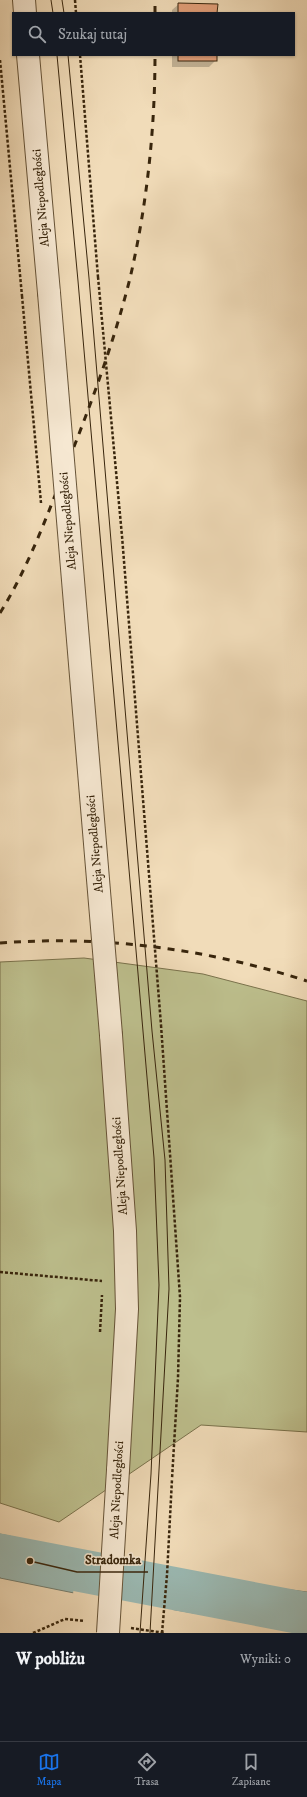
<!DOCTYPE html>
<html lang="pl">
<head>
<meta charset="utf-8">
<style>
	:root { --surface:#171b24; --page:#20242c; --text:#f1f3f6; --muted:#9ea1a6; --line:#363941; --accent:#1a73e8 }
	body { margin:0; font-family:"IM FELL DW Pica",serif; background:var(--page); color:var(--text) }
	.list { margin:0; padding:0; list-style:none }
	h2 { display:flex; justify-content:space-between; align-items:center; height:52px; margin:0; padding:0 16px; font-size:17px }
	h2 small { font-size:13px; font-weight:400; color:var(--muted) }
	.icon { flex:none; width:22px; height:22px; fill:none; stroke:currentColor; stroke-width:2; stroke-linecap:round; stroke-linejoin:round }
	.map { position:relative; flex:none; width:307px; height:1633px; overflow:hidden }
	.search { position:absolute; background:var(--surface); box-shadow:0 1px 3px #0004; left:12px; right:12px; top:12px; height:44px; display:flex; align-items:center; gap:10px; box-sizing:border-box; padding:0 14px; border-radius:0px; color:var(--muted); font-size:15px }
	.sheet { height:108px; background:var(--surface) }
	nav { display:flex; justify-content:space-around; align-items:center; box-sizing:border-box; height:56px; border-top:1px solid var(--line); background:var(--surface); font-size:11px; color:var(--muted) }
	nav a { display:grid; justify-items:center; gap:2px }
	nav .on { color:var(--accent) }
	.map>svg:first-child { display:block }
</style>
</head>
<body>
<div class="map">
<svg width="307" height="1633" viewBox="0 0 307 1633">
	<rect width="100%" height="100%" fill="#f1dcb9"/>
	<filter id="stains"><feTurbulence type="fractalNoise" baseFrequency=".005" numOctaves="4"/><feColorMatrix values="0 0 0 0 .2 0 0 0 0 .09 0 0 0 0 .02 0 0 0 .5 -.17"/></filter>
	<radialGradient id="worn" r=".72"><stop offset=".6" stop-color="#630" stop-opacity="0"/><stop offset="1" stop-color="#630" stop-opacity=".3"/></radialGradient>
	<polygon fill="#bdbf8d" stroke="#7a724c" points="84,958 203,974 307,1001 307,1432 201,1425 59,1522 0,1503 0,962"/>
	<g fill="#9bbab4" stroke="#737e71">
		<polygon points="0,1534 82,1552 79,1594 0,1578"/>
		<polygon points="174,1575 307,1592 307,1632 170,1609"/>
	</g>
	<g fill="#f1dcb9">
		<polygon points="77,1549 84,1552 81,1595 80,1596 73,1595"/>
		<polygon points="174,1573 172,1612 167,1609 172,1574"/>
	</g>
	<g fill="#0003">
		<polygon points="179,4 216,13 172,13 172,10"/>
		<polygon points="172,55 216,55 216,60 209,67 172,67"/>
	</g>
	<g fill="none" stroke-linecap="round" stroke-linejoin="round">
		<g stroke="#6a7060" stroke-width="1">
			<polyline points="0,1538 76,1555 78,1557 76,1587 74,1589 0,1574"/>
			<polyline points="0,1543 71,1559 72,1561 71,1581 69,1583 0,1569"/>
			<polyline points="0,1550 65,1564 66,1574 63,1576 0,1563"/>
			<polyline points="307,1596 179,1579 177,1581 174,1604 176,1606 303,1627 307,1632"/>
			<polyline points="307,1601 183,1585 181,1586 180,1600 181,1602 307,1623"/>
			<polyline points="307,1607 189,1591 186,1595 188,1597 307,1617"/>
		</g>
		<polyline stroke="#9bbab4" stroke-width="43" points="0,1555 307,1614"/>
	</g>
	<g fill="#e3a07a" stroke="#38250c">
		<polygon points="178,3 218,4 217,13 178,13"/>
		<rect x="178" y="55" width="39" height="6"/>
	</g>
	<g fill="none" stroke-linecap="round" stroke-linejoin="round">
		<defs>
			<g id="minor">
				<polyline points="24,0 25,13"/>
				<polyline points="28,55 49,293"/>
				<polyline points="111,1035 125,1231 127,1309 118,1470"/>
			</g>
		</defs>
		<use href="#minor" stroke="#665337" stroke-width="24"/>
		<g stroke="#38250c" stroke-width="2.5" stroke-dasharray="3 2" stroke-linecap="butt">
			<polyline points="75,0 76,13"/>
			<polyline points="80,55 98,277"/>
			<polyline points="0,60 22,296"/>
			<polyline points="161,1025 180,1297 178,1378 172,1479"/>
			<polyline points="0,1272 102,1281"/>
			<polyline points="100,1332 102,1295"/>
			<polyline points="131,1628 165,1633"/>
			<polyline points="33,1633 65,1619 85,1621"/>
		</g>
		<use href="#minor" stroke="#f6e8d2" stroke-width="22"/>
		<g stroke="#38250c" stroke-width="1">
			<polyline points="51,0 53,13"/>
			<polyline points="62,0 64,13"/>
			<polyline points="57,55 78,281 154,1158 159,1285 151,1474 140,1633"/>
			<polyline points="68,55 89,278 152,1031 165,1160 169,1289 150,1633"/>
		</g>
		<g stroke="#38250c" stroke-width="3" stroke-dasharray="7 7" stroke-linecap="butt">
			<polyline points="155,13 155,0"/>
			<path d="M0,613C28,568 47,516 66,467C91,404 115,340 131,274C147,203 155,129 155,55"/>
			<path d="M0,943C104,935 208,949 307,981"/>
		</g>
		<defs>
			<g id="minor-bridge">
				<polyline points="49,293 111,1035"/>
				<polyline points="108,1633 118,1470"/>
			</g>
		</defs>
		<use href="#minor-bridge" stroke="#665337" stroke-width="24" stroke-linecap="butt"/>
		<g stroke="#38250c" stroke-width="2.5" stroke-dasharray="3 2" stroke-linecap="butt">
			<polyline points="98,277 122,536 161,1025"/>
			<polyline points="22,296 41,503"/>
			<polyline points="162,1633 167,1575 172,1479"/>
		</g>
		<use href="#minor-bridge" stroke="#f6e8d2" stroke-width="22"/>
	</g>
	<g text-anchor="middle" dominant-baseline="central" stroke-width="3" stroke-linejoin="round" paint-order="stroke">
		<g font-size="12" fill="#38250c" stroke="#f6e8d2">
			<text transform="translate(41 198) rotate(-95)">Aleja Niepodległości</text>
			<text transform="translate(68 521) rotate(-95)">Aleja Niepodległości</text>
			<text transform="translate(95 844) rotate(-95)">Aleja Niepodległości</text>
			<text transform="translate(120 1166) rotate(-94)">Aleja Niepodległości</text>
			<text transform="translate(117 1490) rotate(-87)">Aleja Niepodległości</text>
		</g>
	</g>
	<path fill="none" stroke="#38250c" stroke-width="1.5" d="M30 1561L77 1572H148"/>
	<circle fill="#38250c" stroke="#f6e8d2" stroke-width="1.5" cx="30" cy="1561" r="4"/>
	<g font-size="13" text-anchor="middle" font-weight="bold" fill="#38250c" stroke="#f6e8d2" stroke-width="3" stroke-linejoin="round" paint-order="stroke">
		<text x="113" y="1564">Stradomka</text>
	</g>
	<rect width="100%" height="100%" filter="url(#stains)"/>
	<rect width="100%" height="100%" fill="url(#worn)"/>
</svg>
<div class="search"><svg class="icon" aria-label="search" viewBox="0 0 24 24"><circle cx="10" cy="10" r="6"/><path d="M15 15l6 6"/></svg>Szukaj tutaj</div>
</div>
<section class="sheet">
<h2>W pobliżu<small>Wyniki: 0</small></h2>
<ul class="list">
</ul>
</section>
<nav>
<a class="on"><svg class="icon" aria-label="map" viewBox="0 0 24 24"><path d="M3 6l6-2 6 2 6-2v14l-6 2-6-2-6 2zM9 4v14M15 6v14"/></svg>Mapa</a>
<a><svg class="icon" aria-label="directions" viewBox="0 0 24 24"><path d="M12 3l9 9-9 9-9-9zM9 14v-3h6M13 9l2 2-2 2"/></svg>Trasa</a>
<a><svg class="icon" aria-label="saved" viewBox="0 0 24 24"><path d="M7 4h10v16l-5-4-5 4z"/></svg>Zapisane</a>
</nav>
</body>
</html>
